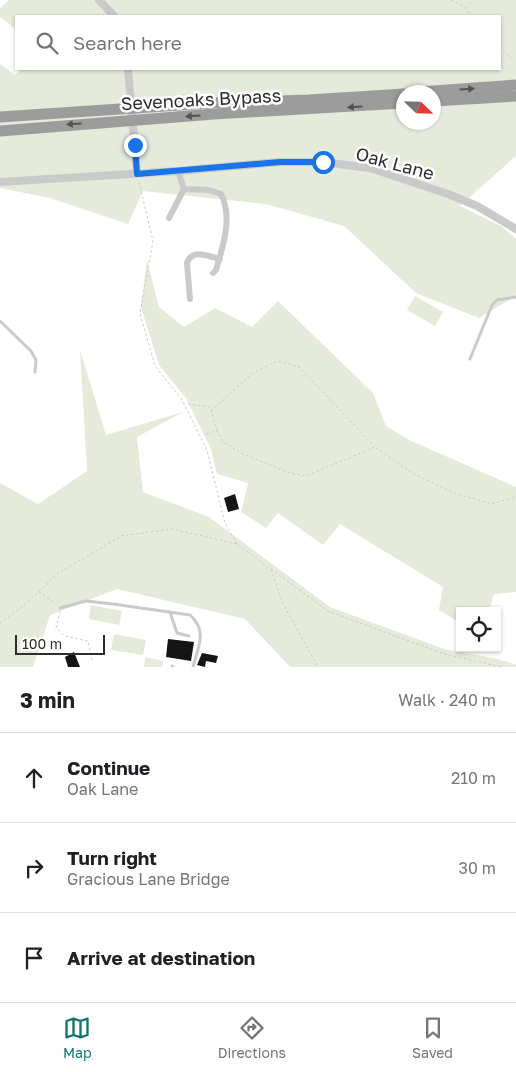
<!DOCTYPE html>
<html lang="en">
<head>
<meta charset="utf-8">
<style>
	:root { --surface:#fff; --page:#f2f2f2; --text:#202124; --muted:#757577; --line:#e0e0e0; --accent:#0f766e }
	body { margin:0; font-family:"Golos Text",sans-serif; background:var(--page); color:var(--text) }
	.controls { position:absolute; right:15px; bottom:15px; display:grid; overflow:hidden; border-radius:0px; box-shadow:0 1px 4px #0004 }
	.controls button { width:45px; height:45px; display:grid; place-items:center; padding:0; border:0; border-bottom:1px solid var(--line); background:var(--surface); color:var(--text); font:25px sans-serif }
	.compass { position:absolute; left:396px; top:85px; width:45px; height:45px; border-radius:50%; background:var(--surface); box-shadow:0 1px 4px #0004; rotate:113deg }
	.scale { position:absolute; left:15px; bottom:12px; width:90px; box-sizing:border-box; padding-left:5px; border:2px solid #2d2d2d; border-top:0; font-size:14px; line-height:18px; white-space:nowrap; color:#2d2d2d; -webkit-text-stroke:4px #fff; paint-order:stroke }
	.stop { position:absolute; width:15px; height:15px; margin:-11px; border:4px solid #1a73e8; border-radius:50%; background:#fff }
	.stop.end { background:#1a73e8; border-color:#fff; box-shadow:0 1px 5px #0008 }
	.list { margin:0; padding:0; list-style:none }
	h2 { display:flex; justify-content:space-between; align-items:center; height:65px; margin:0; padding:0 20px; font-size:21px }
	h2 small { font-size:16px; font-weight:400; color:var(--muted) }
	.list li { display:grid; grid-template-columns:32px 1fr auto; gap:15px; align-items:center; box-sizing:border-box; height:90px; padding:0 20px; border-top:1px solid var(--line) }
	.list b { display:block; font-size:19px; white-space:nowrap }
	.list p { margin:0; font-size:16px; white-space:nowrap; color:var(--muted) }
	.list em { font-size:16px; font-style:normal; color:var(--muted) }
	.icon { flex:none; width:28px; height:28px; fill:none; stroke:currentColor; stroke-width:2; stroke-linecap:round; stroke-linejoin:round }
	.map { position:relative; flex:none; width:516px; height:667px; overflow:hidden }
	.search { position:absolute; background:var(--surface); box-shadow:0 1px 4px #0004; left:15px; right:15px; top:15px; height:55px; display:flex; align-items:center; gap:12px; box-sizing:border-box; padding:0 18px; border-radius:0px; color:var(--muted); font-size:19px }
	.sheet { height:335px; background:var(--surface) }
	nav { display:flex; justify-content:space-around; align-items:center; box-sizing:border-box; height:70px; border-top:1px solid var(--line); background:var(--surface); font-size:14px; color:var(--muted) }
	nav a { display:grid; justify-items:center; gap:2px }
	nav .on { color:var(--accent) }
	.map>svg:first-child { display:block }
</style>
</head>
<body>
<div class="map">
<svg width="516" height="667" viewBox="0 0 516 667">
	<rect width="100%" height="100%" fill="#fff"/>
	<g fill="#e5eadb" fill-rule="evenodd">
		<path d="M9,0H516V156L460,206L501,226L516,239V296L479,318L416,293L344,226L266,204L143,191L128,224L50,198L0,188V64L15,75L22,69H500V16H16V29L0,17V8ZM404,92H434V122H404Z"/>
		<polygon points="147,260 159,307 184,327 215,308 252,327 278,301 373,393 386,426 409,440 516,487 516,592 494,594 489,611 460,611 460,623 439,610 443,587 340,524 323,545 278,513 266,528 241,512 248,483 217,474 211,449 186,398 159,365 141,307"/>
		<polygon points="415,296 443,312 435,326 407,310"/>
		<polygon points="80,350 106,435 183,412 137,437 143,492 209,517 330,607 444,649 498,659 516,665 516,667 290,667 245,619 117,589 50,615 33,667 0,667 0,483 38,504 87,471"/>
		<polygon points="91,605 122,611 119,625 89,619"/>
		<polygon points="114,634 146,640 143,655 111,650"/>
		<polygon points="145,657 163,661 162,667 144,667"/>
	</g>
	<g fill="#141414">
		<polygon points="235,494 239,509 228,512 224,498"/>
		<polygon points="168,639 194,642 191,661 166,657"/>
		<polygon points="74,652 80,667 68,667 65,657"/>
		<polygon points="202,653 218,656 216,663 206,661 205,667 197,665"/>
	</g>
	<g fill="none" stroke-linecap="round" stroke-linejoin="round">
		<g stroke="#cacaca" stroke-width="1" stroke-dasharray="2.5 2.5" stroke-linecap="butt">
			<polyline points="451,0 463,6 472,16"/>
			<polyline points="466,8 473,0"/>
			<polyline points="500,46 511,59"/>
			<polyline points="139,182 153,241 140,313 155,366 182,400 207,450 225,523 237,544"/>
			<polyline points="188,404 210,407 217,430 204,435"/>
			<polyline points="211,411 253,373 278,361 299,367 375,447"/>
			<polyline points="217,430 223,442 243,454 290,473 306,476 375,447 412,473 454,493 492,504 516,497"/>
			<polyline points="271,569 282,602 318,667"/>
			<polyline points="39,592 56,604"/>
			<polyline points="60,611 56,628 65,636 88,641 92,662"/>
			<polyline points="0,623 26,604 57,574 121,536 172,529 237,544 328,611 444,654 502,667"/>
		</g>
		<g stroke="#cacaca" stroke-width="3">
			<polyline points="0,321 31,351 36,360 35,372"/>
			<polyline points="470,359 492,305 497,300 516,297"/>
			<path d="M60,608L86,601L113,604L190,615C208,631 198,647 193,667"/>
			<polyline points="170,612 177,633 189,636"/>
			<polyline points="172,666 173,667"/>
		</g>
		<g stroke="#cacaca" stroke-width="6">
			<path d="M178,171L184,189L209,190L221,194C233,217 223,246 216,270L213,273"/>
			<polyline points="169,218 184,189"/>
			<path d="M190,299L187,263C192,248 208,256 220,259"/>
		</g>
		<g stroke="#cacaca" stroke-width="8">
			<polyline points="99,0 114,16"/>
			<polyline points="128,69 137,173"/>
			<polyline points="0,182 178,171 280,162 323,162 370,168 448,194 477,206 516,229"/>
		</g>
		<g stroke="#9c9c9c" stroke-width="11">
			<polyline points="419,92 516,85"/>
			<polyline points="434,101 516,96"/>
			<polyline points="0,117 210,103 309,100 404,94"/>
			<polyline points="0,131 214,114 404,103"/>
		</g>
	</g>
	<defs><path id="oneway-solid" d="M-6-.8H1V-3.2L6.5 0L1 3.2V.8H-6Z" transform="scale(1.25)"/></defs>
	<g fill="#545454">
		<use href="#oneway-solid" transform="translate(467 89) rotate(-4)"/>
		<use href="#oneway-solid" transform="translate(355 107) rotate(176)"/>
		<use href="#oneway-solid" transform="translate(193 116) rotate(176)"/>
		<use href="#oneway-solid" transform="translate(74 124) rotate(176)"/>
	</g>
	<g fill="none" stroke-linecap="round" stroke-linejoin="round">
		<polyline stroke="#1a73e8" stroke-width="6" points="135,145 137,174 280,162 323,162"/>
	</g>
	<g text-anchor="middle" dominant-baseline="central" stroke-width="5" stroke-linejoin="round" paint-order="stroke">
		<g font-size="18" fill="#2d2d2d" stroke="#fff">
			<text transform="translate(201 99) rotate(-3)">Sevenoaks Bypass</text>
			<text transform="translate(395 163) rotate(15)">Oak Lane</text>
		</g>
	</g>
</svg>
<div class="controls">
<button><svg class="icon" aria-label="locate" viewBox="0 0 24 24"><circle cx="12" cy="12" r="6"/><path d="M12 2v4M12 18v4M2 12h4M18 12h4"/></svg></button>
</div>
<svg class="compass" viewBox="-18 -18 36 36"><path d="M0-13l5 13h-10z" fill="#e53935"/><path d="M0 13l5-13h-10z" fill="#757577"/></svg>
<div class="scale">100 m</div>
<div class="stop" style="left:323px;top:162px"></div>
<div class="stop end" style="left:135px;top:145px"></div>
<div class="search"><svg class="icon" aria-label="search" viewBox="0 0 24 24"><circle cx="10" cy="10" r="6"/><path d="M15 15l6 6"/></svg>Search here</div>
</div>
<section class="sheet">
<h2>3 min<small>Walk · 240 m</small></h2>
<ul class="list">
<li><svg class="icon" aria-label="ahead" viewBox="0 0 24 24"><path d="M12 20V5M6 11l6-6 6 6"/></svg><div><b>Continue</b><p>Oak Lane</p></div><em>210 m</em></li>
<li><svg class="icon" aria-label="right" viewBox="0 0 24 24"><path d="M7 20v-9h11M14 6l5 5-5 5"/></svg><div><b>Turn right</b><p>Gracious Lane Bridge</p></div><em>30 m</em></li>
<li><svg class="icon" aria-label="arrive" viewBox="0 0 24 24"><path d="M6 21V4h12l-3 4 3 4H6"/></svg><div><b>Arrive at destination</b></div></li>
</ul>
</section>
<nav>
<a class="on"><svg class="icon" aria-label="map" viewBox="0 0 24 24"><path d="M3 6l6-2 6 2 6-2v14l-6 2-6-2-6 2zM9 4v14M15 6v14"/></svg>Map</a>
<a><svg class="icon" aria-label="directions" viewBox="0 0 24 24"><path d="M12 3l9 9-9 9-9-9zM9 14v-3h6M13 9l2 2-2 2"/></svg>Directions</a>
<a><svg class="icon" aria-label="saved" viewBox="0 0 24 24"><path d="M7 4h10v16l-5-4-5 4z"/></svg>Saved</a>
</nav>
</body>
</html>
